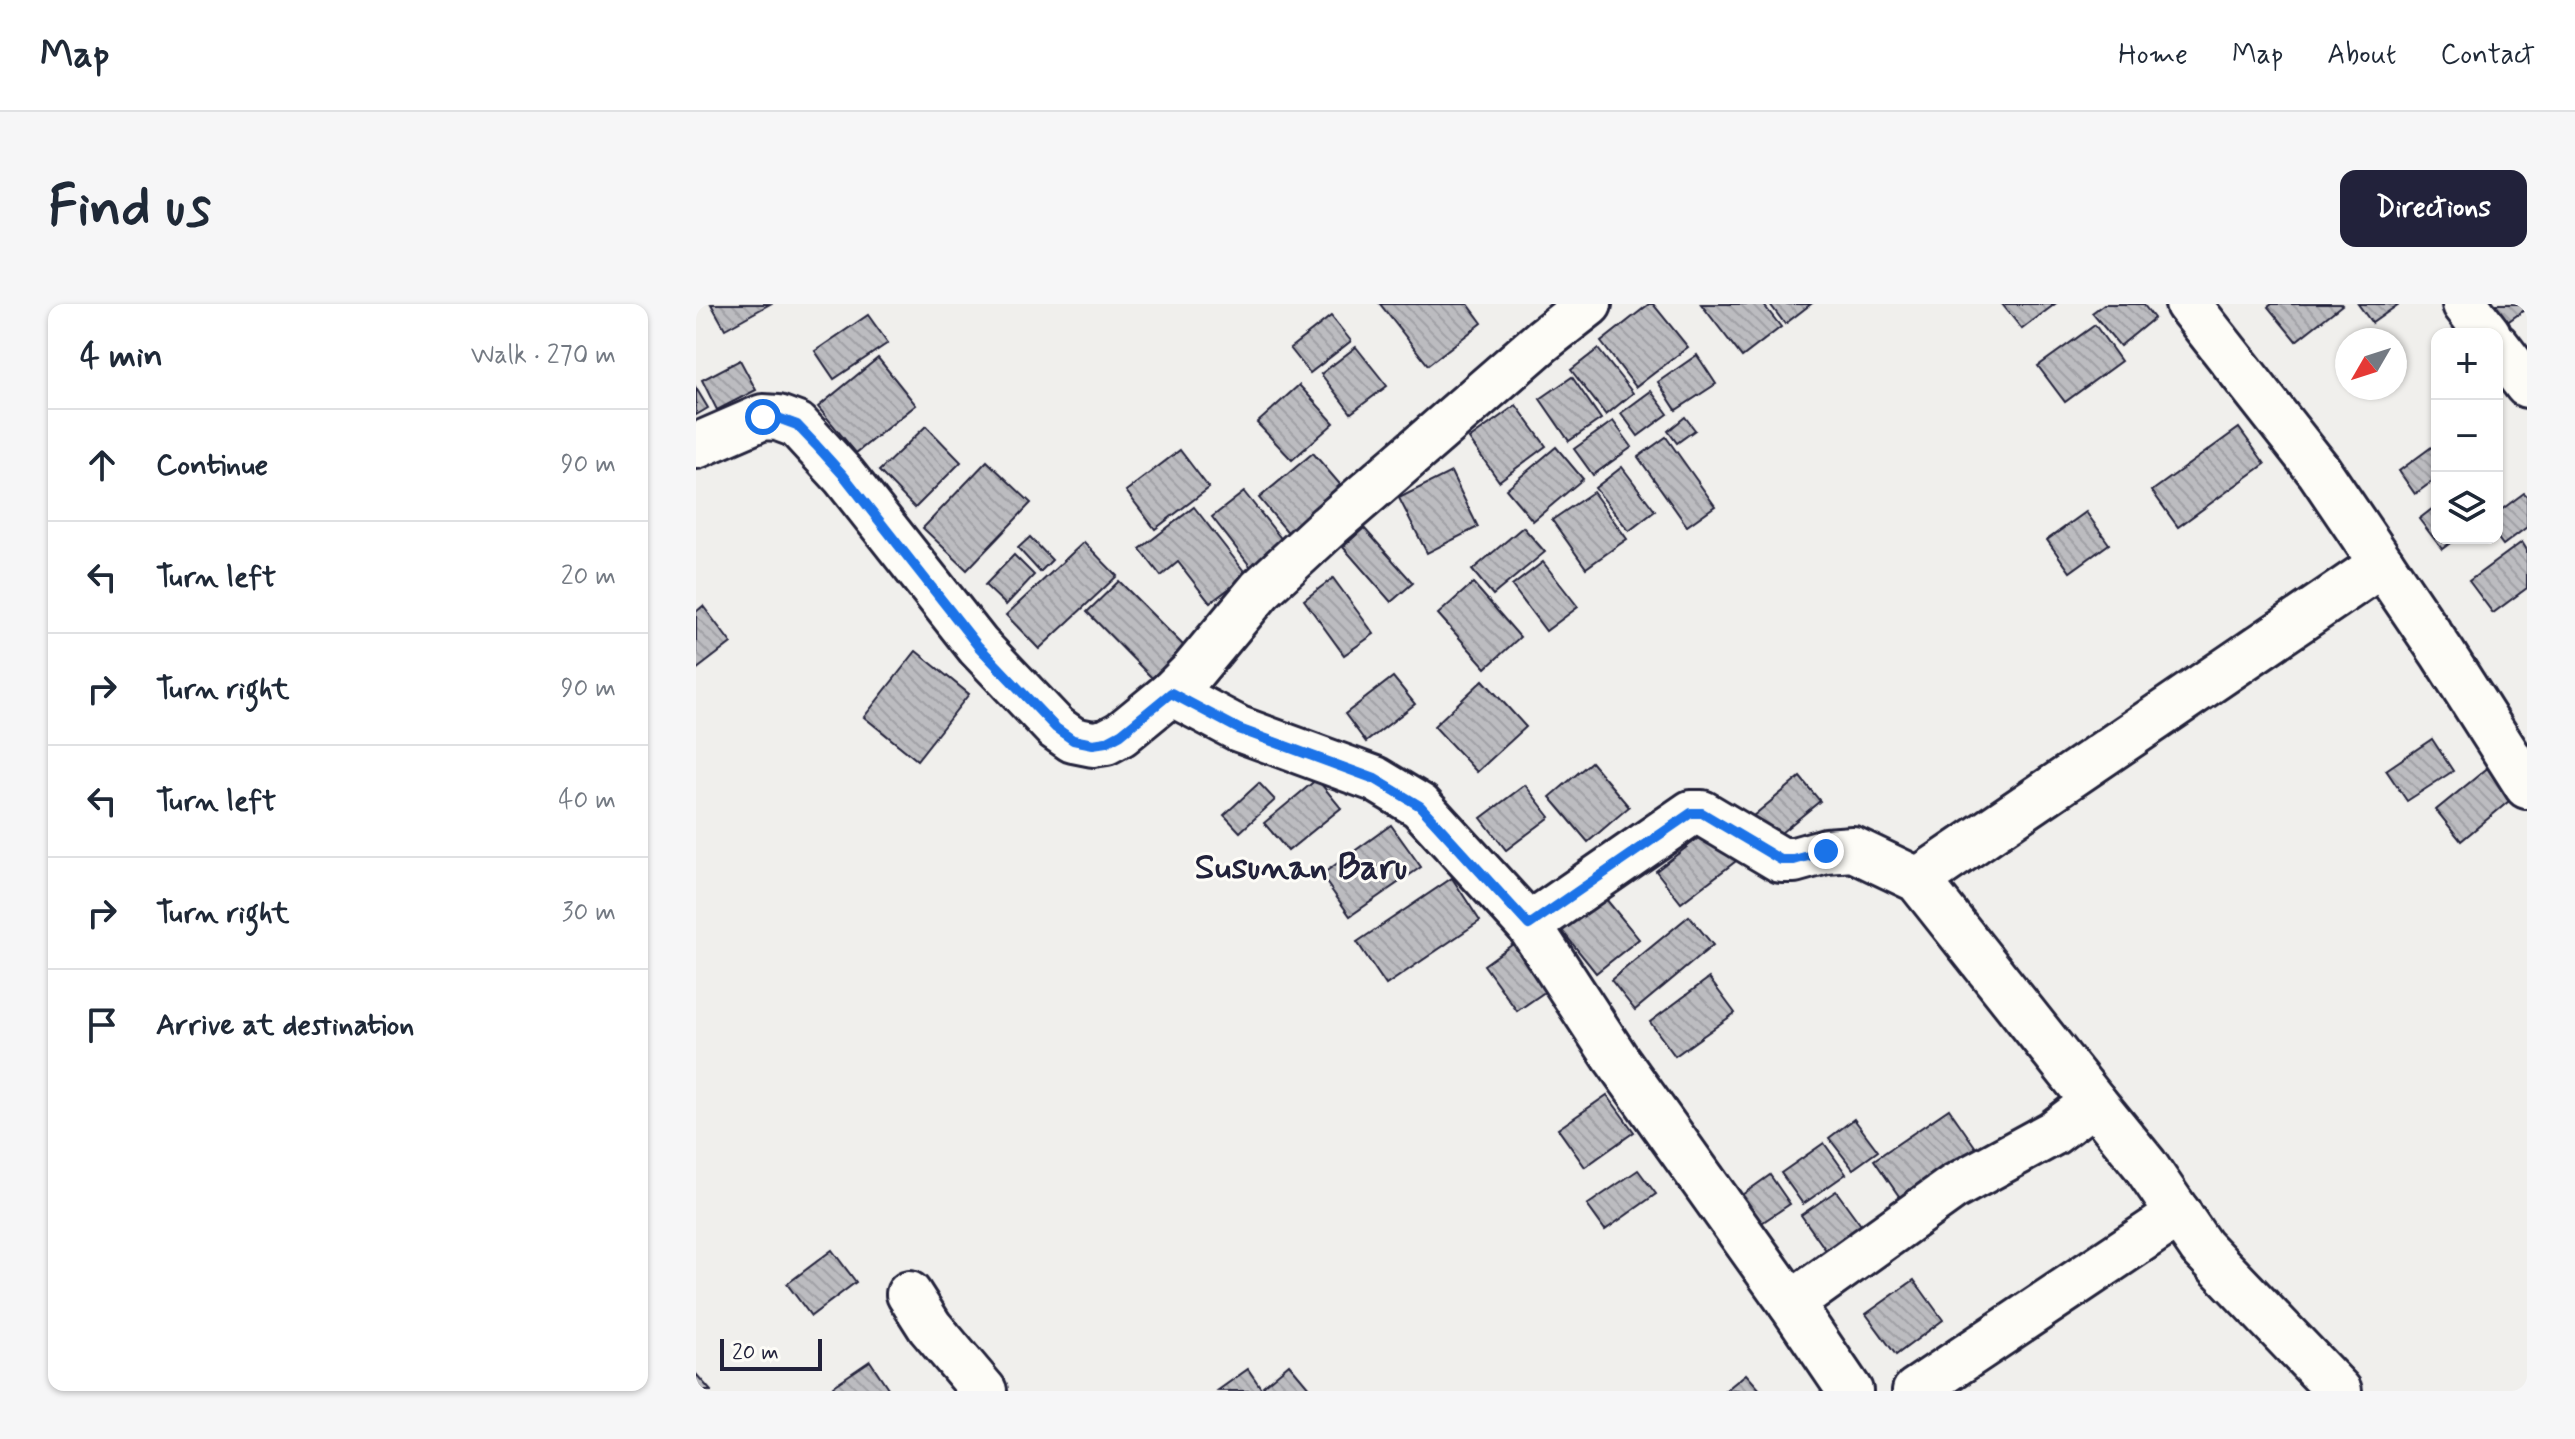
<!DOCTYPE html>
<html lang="en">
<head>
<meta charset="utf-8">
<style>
	:root { --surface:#fff; --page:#f6f6f7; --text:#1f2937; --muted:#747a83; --line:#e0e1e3; --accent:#22223b }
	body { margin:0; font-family:Mynerve,sans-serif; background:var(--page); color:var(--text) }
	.controls { position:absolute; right:24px; top:24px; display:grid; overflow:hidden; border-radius:16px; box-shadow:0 2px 6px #0004 }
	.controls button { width:72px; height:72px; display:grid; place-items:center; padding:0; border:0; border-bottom:2px solid var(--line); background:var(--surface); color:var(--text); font:40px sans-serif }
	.compass { position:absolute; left:1639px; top:24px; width:72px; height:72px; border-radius:50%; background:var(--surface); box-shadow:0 2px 6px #0004; rotate:231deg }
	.scale { position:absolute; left:24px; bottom:20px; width:102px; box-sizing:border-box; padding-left:8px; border:4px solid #22223b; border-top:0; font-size:22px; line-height:28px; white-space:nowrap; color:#22223b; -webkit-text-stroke:6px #fdfcf7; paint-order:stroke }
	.stop { position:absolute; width:24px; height:24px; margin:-18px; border:6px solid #1a73e8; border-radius:50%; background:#fff }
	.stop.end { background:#1a73e8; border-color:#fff; box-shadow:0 2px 8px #0008 }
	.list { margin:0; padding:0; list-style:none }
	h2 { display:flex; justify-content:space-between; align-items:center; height:104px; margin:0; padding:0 32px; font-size:34px }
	h2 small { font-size:26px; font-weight:400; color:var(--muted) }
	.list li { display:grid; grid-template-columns:52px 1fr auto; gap:24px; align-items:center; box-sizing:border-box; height:112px; padding:0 32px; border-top:2px solid var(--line) }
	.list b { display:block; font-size:30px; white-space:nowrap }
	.list em { font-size:26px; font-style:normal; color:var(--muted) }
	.icon { flex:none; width:44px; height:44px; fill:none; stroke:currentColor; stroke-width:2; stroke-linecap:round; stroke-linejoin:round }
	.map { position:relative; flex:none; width:1831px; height:1087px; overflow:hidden; border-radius:16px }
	header { display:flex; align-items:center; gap:48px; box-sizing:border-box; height:112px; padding:0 40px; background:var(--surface); border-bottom:2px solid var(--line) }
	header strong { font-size:38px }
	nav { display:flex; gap:44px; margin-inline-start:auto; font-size:28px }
	.intro { display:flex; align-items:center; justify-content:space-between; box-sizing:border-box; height:192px; padding:0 48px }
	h1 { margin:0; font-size:56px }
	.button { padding:20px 36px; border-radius:16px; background:var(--accent); color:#fff; font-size:28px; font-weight:700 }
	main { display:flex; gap:48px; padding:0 48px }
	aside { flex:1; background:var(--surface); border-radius:16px; box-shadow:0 2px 6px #0004 }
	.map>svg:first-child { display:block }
</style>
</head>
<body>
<header>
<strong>Map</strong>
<nav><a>Home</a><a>Map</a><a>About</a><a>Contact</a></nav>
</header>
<div class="intro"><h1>Find us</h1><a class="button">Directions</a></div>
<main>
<aside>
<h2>4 min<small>Walk · 270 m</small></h2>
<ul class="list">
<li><svg class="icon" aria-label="ahead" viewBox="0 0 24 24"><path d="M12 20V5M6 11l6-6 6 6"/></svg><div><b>Continue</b></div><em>90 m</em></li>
<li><svg class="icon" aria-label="left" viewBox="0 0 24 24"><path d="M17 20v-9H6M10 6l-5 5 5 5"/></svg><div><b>Turn left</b></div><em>20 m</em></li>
<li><svg class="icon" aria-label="right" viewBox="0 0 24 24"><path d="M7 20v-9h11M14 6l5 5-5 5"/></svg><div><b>Turn right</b></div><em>90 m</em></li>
<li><svg class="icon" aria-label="left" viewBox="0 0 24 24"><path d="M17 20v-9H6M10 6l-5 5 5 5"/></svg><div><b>Turn left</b></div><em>40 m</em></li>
<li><svg class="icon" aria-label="right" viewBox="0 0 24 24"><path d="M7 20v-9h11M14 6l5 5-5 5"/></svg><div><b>Turn right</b></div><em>30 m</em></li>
<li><svg class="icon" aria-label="arrive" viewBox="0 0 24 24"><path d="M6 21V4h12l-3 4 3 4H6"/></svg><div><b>Arrive at destination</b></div></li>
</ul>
</aside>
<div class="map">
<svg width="1831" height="1087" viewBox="0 0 1831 1087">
	<defs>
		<pattern id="building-back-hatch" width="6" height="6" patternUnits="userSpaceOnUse" patternTransform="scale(2)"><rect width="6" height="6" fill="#bcbcc0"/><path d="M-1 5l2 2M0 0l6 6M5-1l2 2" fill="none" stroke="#a1a1a6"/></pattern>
	</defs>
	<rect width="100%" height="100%" fill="#f0efec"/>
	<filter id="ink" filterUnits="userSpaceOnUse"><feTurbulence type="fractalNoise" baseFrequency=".0125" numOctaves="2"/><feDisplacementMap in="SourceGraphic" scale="16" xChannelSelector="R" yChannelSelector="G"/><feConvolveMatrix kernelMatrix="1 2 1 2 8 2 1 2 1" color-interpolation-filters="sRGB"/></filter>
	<g filter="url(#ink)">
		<g fill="url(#building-back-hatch)" stroke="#22223b" stroke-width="2">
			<polygon points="15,0 74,0 29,25"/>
			<polygon points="684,0 772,0 786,19 732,61"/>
			<polygon points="953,0 957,0 992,43 940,83 905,38"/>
			<polygon points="1005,0 1067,0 1085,23 1046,53"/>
			<polygon points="1074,0 1115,0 1089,20"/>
			<polygon points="1306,0 1359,0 1326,25"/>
			<polygon points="1408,0 1447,0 1458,14 1424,42 1396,9"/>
			<polygon points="1576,0 1645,0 1646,1 1600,37 1572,3"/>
			<polygon points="1662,0 1703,0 1676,19"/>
			<polygon points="1776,0 1831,0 1831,4 1796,29"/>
			<polygon points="172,11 192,39 138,75 119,47"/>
			<polygon points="635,12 655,37 614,69 594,44"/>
			<polygon points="1399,21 1425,57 1369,98 1342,62"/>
			<polygon points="660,43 691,82 655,109 625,70"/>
			<polygon points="902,45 937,89 910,111 875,66"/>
			<polygon points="1001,51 1020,80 980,106 962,78"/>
			<polygon points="182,54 220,101 160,149 122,103"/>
			<polygon points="44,56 60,86 21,106 6,76"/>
			<polygon points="876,73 905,115 873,137 844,95"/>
			<polygon points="603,81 638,119 596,156 561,119"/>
			<polygon points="0,84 12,104 0,111"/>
			<polygon points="955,87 972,110 942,132 925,109"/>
			<polygon points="820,101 850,142 803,177 773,135"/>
			<polygon points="989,113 999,126 981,139 972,127"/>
			<polygon points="917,117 936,143 897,171 878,145"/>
			<polygon points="230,122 265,158 219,204 183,167"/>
			<polygon points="1543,124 1569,160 1482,223 1456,187"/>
			<polygon points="970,133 1019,202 991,222 942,153"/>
			<polygon points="1741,139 1741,174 1719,190 1703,167"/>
			<polygon points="860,143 887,175 837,217 810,185"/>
			<polygon points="484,146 513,184 459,225 430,187"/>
			<polygon points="617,149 648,185 594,231 563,194"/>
			<polygon points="291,157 335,199 271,266 227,224"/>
			<polygon points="926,163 959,207 933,227 899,184"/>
			<polygon points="755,168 782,223 731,249 703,194"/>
			<polygon points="548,188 591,242 558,267 516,213"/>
			<polygon points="897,188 931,235 890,264 856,216"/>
			<polygon points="1828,189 1831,192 1831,223 1807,241 1801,233 1801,209"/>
			<polygon points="1741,201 1741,234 1761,234 1746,245 1723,215"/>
			<polygon points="498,203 551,271 514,299 482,258 465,272 444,245"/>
			<polygon points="1390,208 1413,240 1374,268 1351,236"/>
			<polygon points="827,223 849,248 797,291 776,266"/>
			<polygon points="668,224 717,279 695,298 647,243"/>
			<polygon points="334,233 356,256 344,268 322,244"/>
			<polygon points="388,238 421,272 343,345 310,311"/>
			<polygon points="1826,238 1831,246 1831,284 1797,309 1773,277"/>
			<polygon points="318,251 338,271 310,301 289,281"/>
			<polygon points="847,258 882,303 850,327 816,282"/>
			<polygon points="637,274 678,330 648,351 608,296"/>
			<polygon points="423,277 489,343 457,375 391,308"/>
			<polygon points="777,279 824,333 790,364 742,310"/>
			<polygon points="7,302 35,339 0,366 0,308"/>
			<polygon points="220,347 273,390 221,456 168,413"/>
			<polygon points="697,373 719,400 670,438 649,410"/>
			<polygon points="787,376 830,423 781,468 738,422"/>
			<polygon points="1736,435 1757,467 1711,497 1690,466"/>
			<polygon points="895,458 933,503 892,538 854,493"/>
			<polygon points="1794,462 1819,492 1765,537 1740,506"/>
			<polygon points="1104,473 1124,497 1069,542 1050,518"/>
			<polygon points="621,475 645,504 592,547 568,519"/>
			<polygon points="563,479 579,496 544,528 528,511"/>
			<polygon points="829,481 854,513 810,546 785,514"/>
			<polygon points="695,521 725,563 654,612 625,571"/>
			<polygon points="1019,521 1044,554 985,599 960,567"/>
			<polygon points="756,574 784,617 690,681 661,638"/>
			<polygon points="905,589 943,635 900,669 863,623"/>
			<polygon points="993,612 1017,641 939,706 915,676"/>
			<polygon points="820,638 853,685 821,707 788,661"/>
			<polygon points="1013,674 1039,709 979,752 954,718"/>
			<polygon points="911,791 938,828 889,863 862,825"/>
			<polygon points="1253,805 1280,844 1205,895 1178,856"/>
			<polygon points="1158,815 1182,847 1157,865 1133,834"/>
			<polygon points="1128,839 1150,870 1107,900 1085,869"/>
			<polygon points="942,866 960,890 909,926 891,901"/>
			<polygon points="1074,871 1094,900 1055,926 1036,898"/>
			<polygon points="1140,887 1167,924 1132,949 1105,911"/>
			<polygon points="136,946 160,978 115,1012 91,980"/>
			<polygon points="1218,976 1247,1016 1200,1051 1170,1010"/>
			<polygon points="174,1057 194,1087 140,1087 137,1082"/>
			<polygon points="593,1060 614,1085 612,1087 572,1087 567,1082"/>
			<polygon points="552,1065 567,1087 521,1087"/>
			<polygon points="0,1070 15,1087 0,1087"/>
			<polygon points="1050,1070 1065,1087 1029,1087"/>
		</g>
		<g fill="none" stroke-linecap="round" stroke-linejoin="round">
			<defs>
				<g id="minor">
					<polyline points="1492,0 1623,167 1747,350 1831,482"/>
					<polyline points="1769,0 1792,30"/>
					<polyline points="1801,42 1831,81"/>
					<polyline points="0,142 67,113 82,114 101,121 148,172 282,342 360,424 377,436 397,440 410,438 425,430 475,389 495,369 564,286 633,222 847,36 893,0"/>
					<polyline points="475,389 543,425 679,475 724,502 833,621 919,753 1095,1000 1154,1087"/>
					<polyline points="1222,576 1686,260"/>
					<polyline points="833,621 995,509 1006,509 1085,556 1098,556 1130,547 1157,545 1222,576 1398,798"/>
					<polyline points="213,990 234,1023 288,1087"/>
					<polyline points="1095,1000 1258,883 1357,829 1398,798 1449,861 1505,943 1643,1087"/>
					<polyline points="1219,1087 1483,910"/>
				</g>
			</defs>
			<use href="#minor" stroke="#22223b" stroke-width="50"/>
			<use href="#minor" stroke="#fdfcf7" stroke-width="44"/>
		</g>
	</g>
	<g fill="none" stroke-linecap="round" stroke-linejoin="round" filter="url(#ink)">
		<polyline stroke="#1a73e8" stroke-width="10" points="67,113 82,114 101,121 120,141 148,172 282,342 360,424 377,436 397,440 410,438 425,430 475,389 543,425 679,475 724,502 833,621 995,509 1006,509 1085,556 1098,556 1130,547"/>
	</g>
	<g text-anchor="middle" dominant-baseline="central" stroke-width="6" stroke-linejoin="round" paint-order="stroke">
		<g font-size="36" font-weight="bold" fill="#22223b" stroke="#fdfcf7">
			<text x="605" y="564">Susunan Baru</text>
		</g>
	</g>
</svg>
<div class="controls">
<button>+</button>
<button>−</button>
<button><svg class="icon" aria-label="layers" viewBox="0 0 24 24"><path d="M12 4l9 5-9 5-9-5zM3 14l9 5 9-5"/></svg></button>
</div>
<svg class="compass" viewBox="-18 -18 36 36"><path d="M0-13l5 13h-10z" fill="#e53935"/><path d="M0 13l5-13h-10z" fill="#747a83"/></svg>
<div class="scale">20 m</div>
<div class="stop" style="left:67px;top:113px"></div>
<div class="stop end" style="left:1130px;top:547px"></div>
</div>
</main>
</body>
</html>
